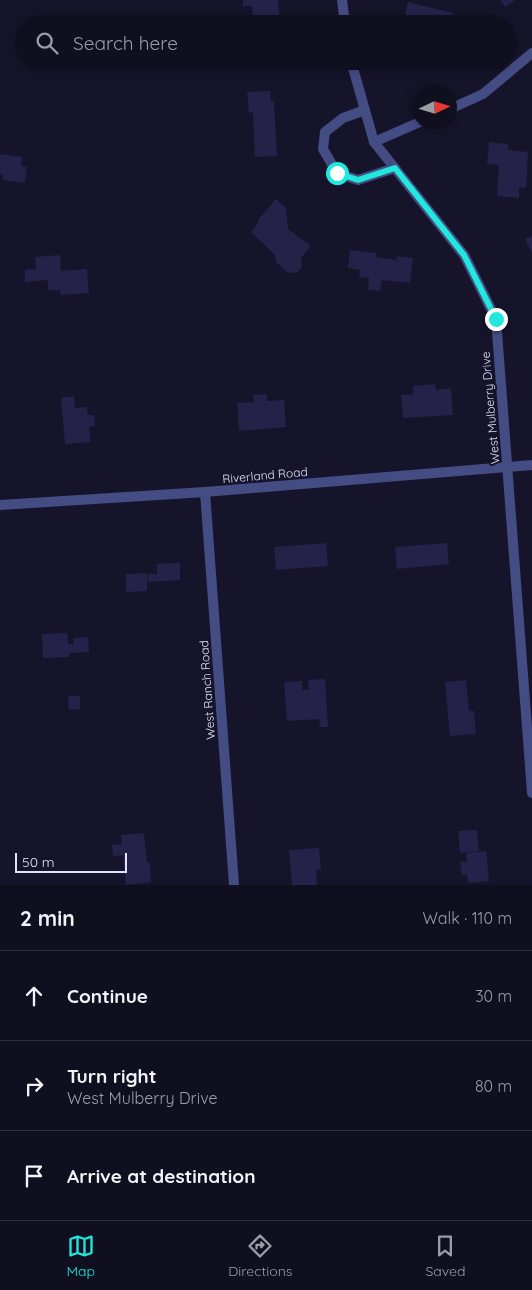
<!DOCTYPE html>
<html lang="en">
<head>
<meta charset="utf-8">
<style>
	:root { --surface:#100f20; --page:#1e1d2d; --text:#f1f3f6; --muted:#9c9ca5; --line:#302f3e; --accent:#21e8dc }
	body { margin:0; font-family:Quicksand,sans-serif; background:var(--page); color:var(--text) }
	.compass { position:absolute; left:412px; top:85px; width:45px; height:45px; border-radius:50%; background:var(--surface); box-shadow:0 2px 8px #0003; rotate:86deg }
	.scale { position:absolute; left:15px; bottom:12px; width:112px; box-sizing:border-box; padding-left:5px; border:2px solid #e1e2fc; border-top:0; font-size:14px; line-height:18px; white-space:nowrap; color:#e1e2fc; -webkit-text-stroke:4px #15142a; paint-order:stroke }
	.stop { position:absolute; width:15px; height:15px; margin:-11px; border:4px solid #21e8dc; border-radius:50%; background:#fff }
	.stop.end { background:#21e8dc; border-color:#fff; box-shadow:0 1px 5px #0008 }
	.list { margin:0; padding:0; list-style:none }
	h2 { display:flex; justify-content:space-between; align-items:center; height:65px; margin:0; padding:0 20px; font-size:21px }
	h2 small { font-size:16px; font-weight:400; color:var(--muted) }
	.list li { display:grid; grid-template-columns:32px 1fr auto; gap:15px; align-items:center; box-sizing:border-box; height:90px; padding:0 20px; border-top:1px solid var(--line) }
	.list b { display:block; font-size:19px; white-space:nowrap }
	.list p { margin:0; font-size:16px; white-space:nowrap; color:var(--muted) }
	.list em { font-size:16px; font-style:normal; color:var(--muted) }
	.icon { flex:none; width:28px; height:28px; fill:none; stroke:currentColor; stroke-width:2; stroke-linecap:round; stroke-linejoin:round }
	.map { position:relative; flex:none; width:532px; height:885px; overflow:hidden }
	.search { position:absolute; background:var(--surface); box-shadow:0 2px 8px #0003; left:15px; right:15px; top:15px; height:55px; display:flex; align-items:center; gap:12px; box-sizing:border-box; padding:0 18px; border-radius:28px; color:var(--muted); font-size:19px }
	.sheet { height:335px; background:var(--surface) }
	nav { display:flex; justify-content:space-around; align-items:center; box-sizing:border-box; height:70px; border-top:1px solid var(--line); background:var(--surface); font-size:14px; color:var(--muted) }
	nav a { display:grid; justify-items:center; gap:2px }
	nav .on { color:var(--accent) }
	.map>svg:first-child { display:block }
</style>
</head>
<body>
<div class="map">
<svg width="532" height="885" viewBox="0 0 532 885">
	<rect width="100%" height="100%" fill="#15142a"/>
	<g fill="#242249">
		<polygon points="243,0 278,0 280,24 253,24 252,6 243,6"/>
		<polygon points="500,0 515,0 505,7"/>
		<polygon points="408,2 453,13 451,24 403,24"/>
		<polygon points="270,91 271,101 274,101 277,156 255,157 253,112 249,113 247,92"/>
		<polygon points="489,142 508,144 508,150 528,152 526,188 519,187 519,198 497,196 499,165 487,164"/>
		<polygon points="0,154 22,157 21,166 27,167 25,183 3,180 3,174 0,174"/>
		<polygon points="276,199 286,208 288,229 311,246 301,258 302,267 298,272 288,273 276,262 275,255 251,232 258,223 258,220"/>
		<polygon points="532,236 532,253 525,239"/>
		<polygon points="350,250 376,253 376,257 396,260 397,256 413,258 410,283 382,280 380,291 368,290 369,278 359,277 360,270 348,268"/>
		<polygon points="60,255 61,271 87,269 89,293 61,295 60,290 48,290 48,280 25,282 25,270 36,269 35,257"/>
		<polygon points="435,384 436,390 451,388 453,415 403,418 401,395 413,394 413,386"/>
		<polygon points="267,394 267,401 284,400 286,427 239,431 237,403 254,402 253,395"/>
		<polygon points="74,396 75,408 87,407 88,415 94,415 95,426 89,427 91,442 65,444 61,398"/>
		<polygon points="326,543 328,566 276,570 274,547"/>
		<polygon points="447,543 449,564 397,569 395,547"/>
		<polygon points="180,563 180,580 148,582 148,574 157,574 157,564"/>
		<polygon points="147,573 147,591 126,592 126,574"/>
		<polygon points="67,633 68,644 74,644 73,638 88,637 89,652 69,653 69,657 43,658 42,634"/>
		<polygon points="325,679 328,727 320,727 319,719 287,721 284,682 302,681 302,690 309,690 308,680"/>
		<polygon points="466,680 469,711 474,711 476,734 450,736 445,682"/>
		<polygon points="68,696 80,696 80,709 69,710"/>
		<polygon points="477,830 479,851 460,853 458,831"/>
		<polygon points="144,833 147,863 150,863 151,882 126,885 123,855 113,856 112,845 122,844 121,835"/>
		<polygon points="319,848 321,870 316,870 317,885 292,885 289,850"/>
		<polygon points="486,851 489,881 468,883 467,875 462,875 460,862 467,862 466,853"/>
	</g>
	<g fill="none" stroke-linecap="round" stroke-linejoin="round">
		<g stroke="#444c84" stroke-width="10">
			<polyline points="342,0 345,24"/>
			<polyline points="351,61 374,142 464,255 496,319 532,793"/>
			<polyline points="450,109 483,94 532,53"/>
			<polyline points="365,110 343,118 325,132 323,149 337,173 358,180 395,168"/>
			<polyline points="374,142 420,122"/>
			<polyline points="205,492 234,885"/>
			<polyline points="0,505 205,492 532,465"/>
		</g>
	</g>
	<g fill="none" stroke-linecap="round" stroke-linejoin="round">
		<polyline stroke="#21e8dc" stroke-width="6" points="337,173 358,180 395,168 464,255 496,319"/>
	</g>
	<g text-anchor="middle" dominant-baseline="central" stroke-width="4" stroke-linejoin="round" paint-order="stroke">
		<g font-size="12" fill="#e1e2fc" stroke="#15142a">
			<text transform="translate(490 408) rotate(-95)">West Mulberry Drive</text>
			<text transform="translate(265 475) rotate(-5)">Riverland Road</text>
			<text transform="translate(207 690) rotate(-94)">West Ranch Road</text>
		</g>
	</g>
</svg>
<svg class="compass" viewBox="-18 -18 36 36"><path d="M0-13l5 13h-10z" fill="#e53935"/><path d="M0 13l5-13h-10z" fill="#9c9ca5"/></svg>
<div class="scale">50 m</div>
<div class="stop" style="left:337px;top:173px"></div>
<div class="stop end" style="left:496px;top:319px"></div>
<div class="search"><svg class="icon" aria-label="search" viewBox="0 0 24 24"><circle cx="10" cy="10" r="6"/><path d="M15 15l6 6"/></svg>Search here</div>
</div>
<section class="sheet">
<h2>2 min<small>Walk · 110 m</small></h2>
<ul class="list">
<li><svg class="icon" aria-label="ahead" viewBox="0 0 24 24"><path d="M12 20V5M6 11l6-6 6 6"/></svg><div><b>Continue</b></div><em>30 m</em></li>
<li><svg class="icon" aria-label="right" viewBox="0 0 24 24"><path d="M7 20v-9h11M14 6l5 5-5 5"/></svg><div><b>Turn right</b><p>West Mulberry Drive</p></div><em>80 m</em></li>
<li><svg class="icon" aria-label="arrive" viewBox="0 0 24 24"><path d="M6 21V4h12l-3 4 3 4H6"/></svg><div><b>Arrive at destination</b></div></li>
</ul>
</section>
<nav>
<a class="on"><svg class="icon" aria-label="map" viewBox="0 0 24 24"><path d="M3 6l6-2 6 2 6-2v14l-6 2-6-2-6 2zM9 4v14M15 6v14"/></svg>Map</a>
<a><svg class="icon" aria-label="directions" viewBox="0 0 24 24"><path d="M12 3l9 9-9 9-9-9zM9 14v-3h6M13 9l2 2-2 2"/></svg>Directions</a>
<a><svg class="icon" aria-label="saved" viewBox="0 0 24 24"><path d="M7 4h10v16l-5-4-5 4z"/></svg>Saved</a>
</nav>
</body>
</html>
